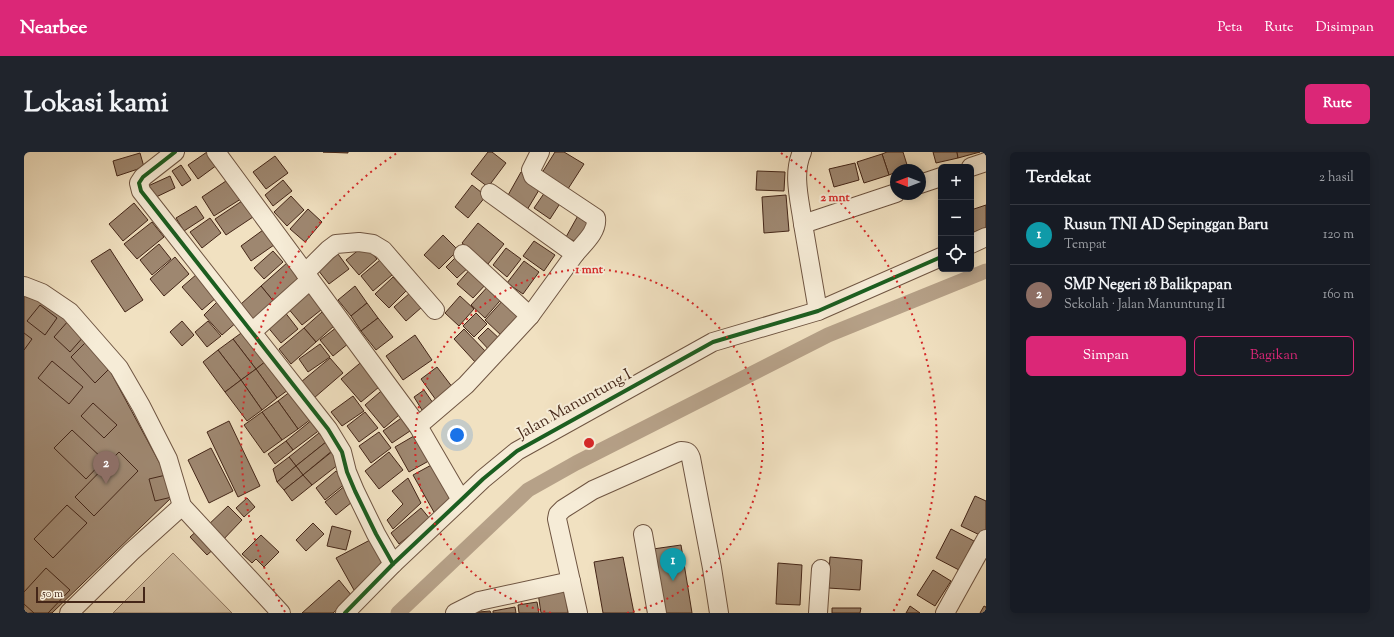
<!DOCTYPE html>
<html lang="id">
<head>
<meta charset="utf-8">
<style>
	:root { --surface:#171b24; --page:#20242c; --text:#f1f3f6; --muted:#9ea1a6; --line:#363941; --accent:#db2777 }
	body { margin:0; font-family:"Sorts Mill Goudy",serif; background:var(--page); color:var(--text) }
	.controls { position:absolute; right:12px; top:12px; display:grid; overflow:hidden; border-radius:6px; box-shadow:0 2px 10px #0003 }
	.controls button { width:36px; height:36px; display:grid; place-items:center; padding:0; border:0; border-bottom:1px solid var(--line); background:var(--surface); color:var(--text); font:20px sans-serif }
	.compass { position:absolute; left:866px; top:12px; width:36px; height:36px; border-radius:50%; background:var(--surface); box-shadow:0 2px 10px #0003; rotate:270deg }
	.scale { position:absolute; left:12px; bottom:10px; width:109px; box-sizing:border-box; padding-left:4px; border:2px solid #442618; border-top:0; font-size:11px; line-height:14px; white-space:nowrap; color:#442618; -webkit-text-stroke:3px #f6ecd7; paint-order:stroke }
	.you { position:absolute; left:433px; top:283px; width:14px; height:14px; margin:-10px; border:3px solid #fff; border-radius:50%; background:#1a73e8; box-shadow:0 0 0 6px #1a73e833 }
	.badge { display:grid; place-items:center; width:26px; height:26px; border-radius:50%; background:var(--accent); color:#fff; font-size:13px; font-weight:700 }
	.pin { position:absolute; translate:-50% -33px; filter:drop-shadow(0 1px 2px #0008) }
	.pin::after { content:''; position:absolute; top:21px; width:14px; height:12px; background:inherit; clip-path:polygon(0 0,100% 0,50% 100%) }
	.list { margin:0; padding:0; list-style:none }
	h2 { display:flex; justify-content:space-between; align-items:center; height:52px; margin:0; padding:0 16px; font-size:17px }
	h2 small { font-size:13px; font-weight:400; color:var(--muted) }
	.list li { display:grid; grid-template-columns:26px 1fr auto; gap:12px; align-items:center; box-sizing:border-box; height:60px; padding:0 16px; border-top:1px solid var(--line) }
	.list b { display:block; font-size:15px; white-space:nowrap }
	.list p { margin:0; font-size:13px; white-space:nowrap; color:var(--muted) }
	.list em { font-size:13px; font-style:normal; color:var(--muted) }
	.actions { display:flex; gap:8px; padding:12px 16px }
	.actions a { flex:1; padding:9px 0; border:1px solid var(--accent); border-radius:6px; text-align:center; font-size:14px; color:var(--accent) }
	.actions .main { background:var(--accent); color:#fff }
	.icon { flex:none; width:22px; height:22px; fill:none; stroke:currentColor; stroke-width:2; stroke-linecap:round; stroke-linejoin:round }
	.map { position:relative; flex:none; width:962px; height:461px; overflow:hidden; border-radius:6px }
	header { display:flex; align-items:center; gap:24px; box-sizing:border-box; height:56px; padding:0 20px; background:var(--accent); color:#fff }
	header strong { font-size:19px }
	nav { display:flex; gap:22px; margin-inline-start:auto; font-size:14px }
	.intro { display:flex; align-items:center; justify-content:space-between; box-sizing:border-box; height:96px; padding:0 24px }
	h1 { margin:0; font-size:28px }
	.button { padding:10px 18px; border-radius:6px; background:var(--accent); color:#fff; font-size:14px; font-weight:700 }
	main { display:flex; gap:24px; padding:0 24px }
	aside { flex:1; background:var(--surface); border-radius:6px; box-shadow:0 2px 10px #0003 }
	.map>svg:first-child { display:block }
</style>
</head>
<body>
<header>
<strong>Nearbee</strong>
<nav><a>Peta</a><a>Rute</a><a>Disimpan</a></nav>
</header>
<div class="intro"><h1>Lokasi kami</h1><a class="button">Rute</a></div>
<main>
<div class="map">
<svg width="962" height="461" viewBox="0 0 962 461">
	<rect width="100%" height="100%" fill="#f1e1c1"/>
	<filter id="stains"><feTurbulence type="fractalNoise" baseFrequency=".005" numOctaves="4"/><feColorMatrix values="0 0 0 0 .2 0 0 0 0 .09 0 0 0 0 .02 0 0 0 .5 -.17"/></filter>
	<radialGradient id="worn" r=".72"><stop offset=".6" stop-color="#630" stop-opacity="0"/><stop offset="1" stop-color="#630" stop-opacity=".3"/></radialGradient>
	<polygon fill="#d4c1a4" stroke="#8c745e" points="149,401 208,461 89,461"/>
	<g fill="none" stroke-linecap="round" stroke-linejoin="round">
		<polyline stroke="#b6a188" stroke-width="15" points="374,461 504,338 552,311 804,183 962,119"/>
	</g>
	<g fill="#9e8770" stroke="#442618">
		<polygon points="183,0 193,13 174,27 164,13"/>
		<polygon points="299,0 324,0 324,1"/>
		<polygon points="464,0 468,0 482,11 464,35 447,22"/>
		<polygon points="531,0 540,0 560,12 542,40 516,24"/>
		<polygon points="863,0 879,0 884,16 872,18 872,20 865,23 858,2"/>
		<polygon points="909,0 933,0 934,6 912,11"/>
		<polygon points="933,0 956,0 934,6"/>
		<polygon points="116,1 120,15 93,24 89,9"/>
		<polygon points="858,2 865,23 840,31 833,10"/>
		<polygon points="251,4 264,21 242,37 229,20"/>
		<polygon points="831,11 835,28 810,35 805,17"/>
		<polygon points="157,13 167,28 158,34 148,19"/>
		<polygon points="733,19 761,20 760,39 732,38"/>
		<polygon points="497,20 518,33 503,58 483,45"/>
		<polygon points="146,24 151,36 130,46 124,34"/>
		<polygon points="208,25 220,45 190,64 178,45"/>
		<polygon points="259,28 268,39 249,54 241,43"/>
		<polygon points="448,33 462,44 444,66 431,55"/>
		<polygon points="521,40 537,50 526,67 510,56"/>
		<polygon points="762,43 765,79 740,81 738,45"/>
		<polygon points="267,44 280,58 263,74 250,60"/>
		<polygon points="221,47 232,63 202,83 191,67"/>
		<polygon points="110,51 124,68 99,89 85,72"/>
		<polygon points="962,53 962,76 947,81 947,58"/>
		<polygon points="172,54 180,66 160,79 152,66"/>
		<polygon points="284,57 298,70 281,90 266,77"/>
		<polygon points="556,60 570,67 556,92 542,85"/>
		<polygon points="186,66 197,81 178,96 166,80"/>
		<polygon points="128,70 140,85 113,107 100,92"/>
		<polygon points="454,71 480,92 464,112 438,91"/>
		<polygon points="239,78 250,93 227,109 217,94"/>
		<polygon points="419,83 434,98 415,117 400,103"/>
		<polygon points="510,89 531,103 520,119 499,104"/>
		<polygon points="135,92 147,107 128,123 116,108"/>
		<polygon points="341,93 353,107 335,123 322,108"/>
		<polygon points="482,96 497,107 483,125 469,113"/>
		<polygon points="86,97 119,148 101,160 67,109"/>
		<polygon points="249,99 259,110 240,127 230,116"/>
		<polygon points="436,101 447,113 433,126 422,115"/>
		<polygon points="314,102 325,117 305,132 294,118"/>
		<polygon points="151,105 165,122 140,144 126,127"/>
		<polygon points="356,108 368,123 349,139 337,124"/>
		<polygon points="500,109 515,120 499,142 483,131"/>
		<polygon points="264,110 278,127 251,151 237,134"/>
		<polygon points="448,115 464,130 449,146 433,132"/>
		<polygon points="173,122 193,145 178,158 158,135"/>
		<polygon points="369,125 382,139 365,156 351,142"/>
		<polygon points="467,131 481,143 461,166 447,153"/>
		<polygon points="237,134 251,151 231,169 217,152"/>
		<polygon points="331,134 343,151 327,164 314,148"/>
		<polygon points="287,135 302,154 278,173 263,155"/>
		<polygon points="386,141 398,155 382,169 370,155"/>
		<polygon points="0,144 18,150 45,168 85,217 142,323 148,345 28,461 1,461 0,460"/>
		<polygon points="436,144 450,157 435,174 421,161"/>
		<polygon points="480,147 498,164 479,185 461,168"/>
		<polygon points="195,148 214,169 198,183 180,163"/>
		<polygon points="343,151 354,166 337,179 327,164"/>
		<polygon points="16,153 33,166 21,183 3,169"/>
		<polygon points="260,159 274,177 257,191 242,173"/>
		<polygon points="298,160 310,174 292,190 280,176"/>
		<polygon points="452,161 463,172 450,185 439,174"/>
		<polygon points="354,166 369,185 352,198 337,179"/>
		<polygon points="45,168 61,183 46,200 30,185"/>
		<polygon points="158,169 170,183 158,194 146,180"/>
		<polygon points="184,169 197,184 183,195 171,180"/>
		<polygon points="317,172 330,187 309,204 296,188"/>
		<polygon points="280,176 292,190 267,212 255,197"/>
		<polygon points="464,176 478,189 467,200 454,186"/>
		<polygon points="440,177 463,201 452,211 430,187"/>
		<polygon points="220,179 242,209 232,217 209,187"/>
		<polygon points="0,181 8,187 0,198"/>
		<polygon points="391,183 408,208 379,228 362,204"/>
		<polygon points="209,187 232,217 217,228 194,198"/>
		<polygon points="61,191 85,217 71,231 47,205"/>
		<polygon points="296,192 306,205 284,220 275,207"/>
		<polygon points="194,198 217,228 201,240 179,210"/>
		<polygon points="306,206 319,221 290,246 277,230"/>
		<polygon points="341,207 361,230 337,250 317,227"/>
		<polygon points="28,209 59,235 45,252 14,226"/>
		<polygon points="242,209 264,238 253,246 232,217"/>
		<polygon points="413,215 429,236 412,248 397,227"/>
		<polygon points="232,217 253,246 238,258 217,228"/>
		<polygon points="217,228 238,258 223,269 201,240"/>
		<polygon points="363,234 382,257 360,276 341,253"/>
		<polygon points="400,238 409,251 398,258 390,245"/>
		<polygon points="267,239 287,267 274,277 254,249"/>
		<polygon points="329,244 340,259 318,274 307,260"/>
		<polygon points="254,249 274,277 258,288 238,260"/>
		<polygon points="69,251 93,273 80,286 57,264"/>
		<polygon points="238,260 258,288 240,301 220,273"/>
		<polygon points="341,260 354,276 335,290 323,274"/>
		<polygon points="383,262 392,275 368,291 359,279"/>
		<polygon points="289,267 297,277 269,298 262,289"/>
		<polygon points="205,269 236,334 214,345 183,280"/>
		<polygon points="48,278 80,308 62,327 30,296"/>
		<polygon points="355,280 367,296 347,311 335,294"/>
		<polygon points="295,281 302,290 272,314 265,305"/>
		<polygon points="395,281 410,306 385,320 371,295"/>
		<polygon points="262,289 269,298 251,312 244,302"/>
		<polygon points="302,290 309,298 279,323 272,314"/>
		<polygon points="187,296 209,339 185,351 164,308"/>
		<polygon points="310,298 319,309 288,333 279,323"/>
		<polygon points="95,300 114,319 70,364 51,345"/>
		<polygon points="365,300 379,318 355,337 341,319"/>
		<polygon points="265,305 272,314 253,330 249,317"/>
		<polygon points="411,311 432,350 411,362 389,323"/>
		<polygon points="272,314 279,323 260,338 253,330"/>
		<polygon points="312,319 322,331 301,348 292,336"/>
		<polygon points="142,323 148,345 131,349 125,327"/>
		<polygon points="279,323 288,333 268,349 260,338"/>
		<polygon points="384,326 397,351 369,377 363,368 379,352 368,339"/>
		<polygon points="322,333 333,346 312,363 301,350"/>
		<polygon points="951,344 962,349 962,386 937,374"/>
		<polygon points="223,346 231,355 220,365 212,356"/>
		<polygon points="43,353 63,371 29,406 10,387"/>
		<polygon points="204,354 218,368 196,391 181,376"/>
		<polygon points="397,356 406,367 375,392 367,381"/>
		<polygon points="289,371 300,382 282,399 272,388"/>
		<polygon points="308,374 327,379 322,398 303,394"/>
		<polygon points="176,376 193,394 183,403 166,385"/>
		<polygon points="927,377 950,389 935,418 912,406"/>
		<polygon points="237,383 255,400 240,415 232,407 228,411 218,402"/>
		<polygon points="346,388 360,410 330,438 312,406"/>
		<polygon points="657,393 668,461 640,461 629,397"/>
		<polygon points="599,405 610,461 579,461 570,410"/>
		<polygon points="806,405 838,408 836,438 804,436"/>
		<polygon points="754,411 778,413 776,453 752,452"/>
		<polygon points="22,416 46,438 24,461 10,461 0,452 0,440"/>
		<polygon points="909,418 927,429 911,454 893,443"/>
		<polygon points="315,428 328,444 309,461 278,461"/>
		<polygon points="541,437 544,461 517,461 514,441"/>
		<polygon points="513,450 515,461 495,461 494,453"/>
		<polygon points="886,454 896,461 882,461"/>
		<polygon points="960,454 962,455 962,461 956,461"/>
		<polygon points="491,455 492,461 469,461 469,459"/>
		<polygon points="808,456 837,456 836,461 808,461"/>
		<polygon points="466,459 467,461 444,461"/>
	</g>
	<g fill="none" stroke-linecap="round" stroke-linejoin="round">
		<defs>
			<g id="minor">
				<polyline points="151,0 119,25 115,31 117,39 304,277 318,300 323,320 331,339 352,382 369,412"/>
				<polyline points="192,0 394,274 437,348"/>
				<path d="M516,0L507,18L509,24L572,66C574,80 559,92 551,102"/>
				<path d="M778,0C768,22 776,49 779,72"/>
				<polyline points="947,15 962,10"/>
				<polyline points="896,32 917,25"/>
				<polyline points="947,92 962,85"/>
				<polyline points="439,102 506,164"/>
				<polyline points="281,121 304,98 312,92 335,90 349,92 359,98 411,158"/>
				<polyline points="0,134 18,141 46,160 95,216 117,254 144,307 158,354 257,461"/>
				<polyline points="794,159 779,72 872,41"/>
				<polyline points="228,180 286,128"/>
				<polyline points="394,274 442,233 506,164 551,102 466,41"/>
				<polyline points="619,382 633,461"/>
				<polyline points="45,461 107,400 158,354"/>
				<polyline points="321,461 369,412 437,348 459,327 493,299 689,190 794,159 917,105"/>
				<polyline points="431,461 455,449 547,429"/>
				<path d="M554,461L533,367L534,362L539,357L569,338L657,299C663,299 665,300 667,306L688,416L695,461"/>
				<polyline points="794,461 797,417"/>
				<polyline points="921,461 962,387"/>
			</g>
		</defs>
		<use href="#minor" stroke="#6f5542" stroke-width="20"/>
		<use href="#minor" stroke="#f6ecd7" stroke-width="18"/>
		<defs>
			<g id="cycleway">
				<polyline points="151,0 119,25 115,31 117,39 304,277 318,300 323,320 331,339 352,382 369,412"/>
				<polyline points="321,461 369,412 437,348 459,327 493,299 689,190 794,159 917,105"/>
			</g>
		</defs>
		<use href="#cycleway" stroke="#f6ecd7" stroke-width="6"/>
		<use href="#cycleway" stroke="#1b5e20" stroke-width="4"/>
	</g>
	<g fill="none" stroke="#d62828" stroke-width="2" stroke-dasharray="2 4">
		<path d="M527 461A174 174 0 1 1 603 461"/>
		<path d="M261 460A348 348 0 0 1 373 1M757 1A348 348 0 0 1 869 460"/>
	</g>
	<g text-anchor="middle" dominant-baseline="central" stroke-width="4" stroke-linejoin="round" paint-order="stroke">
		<g font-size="16" fill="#442618" stroke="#f6ecd7">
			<text transform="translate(551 253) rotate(-29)">Jalan Manuntung I</text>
		</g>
	</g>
	<circle cx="565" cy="291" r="6" fill="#d62828" stroke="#f6ecd7" stroke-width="2"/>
	<g font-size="12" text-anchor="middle" font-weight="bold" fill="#d62828" stroke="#f6ecd7" stroke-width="4" stroke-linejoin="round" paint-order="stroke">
		<text x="811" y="49">2 mnt</text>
		<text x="565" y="121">1 mnt</text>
	</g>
	<rect width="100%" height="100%" filter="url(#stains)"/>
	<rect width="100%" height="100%" fill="url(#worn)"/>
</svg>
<div class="controls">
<button>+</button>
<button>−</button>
<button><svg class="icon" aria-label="locate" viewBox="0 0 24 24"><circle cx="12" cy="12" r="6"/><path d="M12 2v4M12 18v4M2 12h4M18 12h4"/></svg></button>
</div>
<svg class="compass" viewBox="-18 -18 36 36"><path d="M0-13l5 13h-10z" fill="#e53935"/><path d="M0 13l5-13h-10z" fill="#9ea1a6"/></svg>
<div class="scale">50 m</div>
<div class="you"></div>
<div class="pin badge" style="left:649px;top:429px;background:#0f9aa8">1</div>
<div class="pin badge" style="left:82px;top:332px;background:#8d6e63">2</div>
</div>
<aside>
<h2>Terdekat<small>2 hasil</small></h2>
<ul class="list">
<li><span class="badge" style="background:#0f9aa8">1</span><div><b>Rusun TNI AD Sepinggan Baru</b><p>Tempat</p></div><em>120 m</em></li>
<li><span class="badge" style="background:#8d6e63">2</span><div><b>SMP Negeri 18 Balikpapan</b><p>Sekolah · Jalan Manuntung II</p></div><em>160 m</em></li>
</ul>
<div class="actions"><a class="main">Simpan</a><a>Bagikan</a></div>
</aside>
</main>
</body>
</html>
